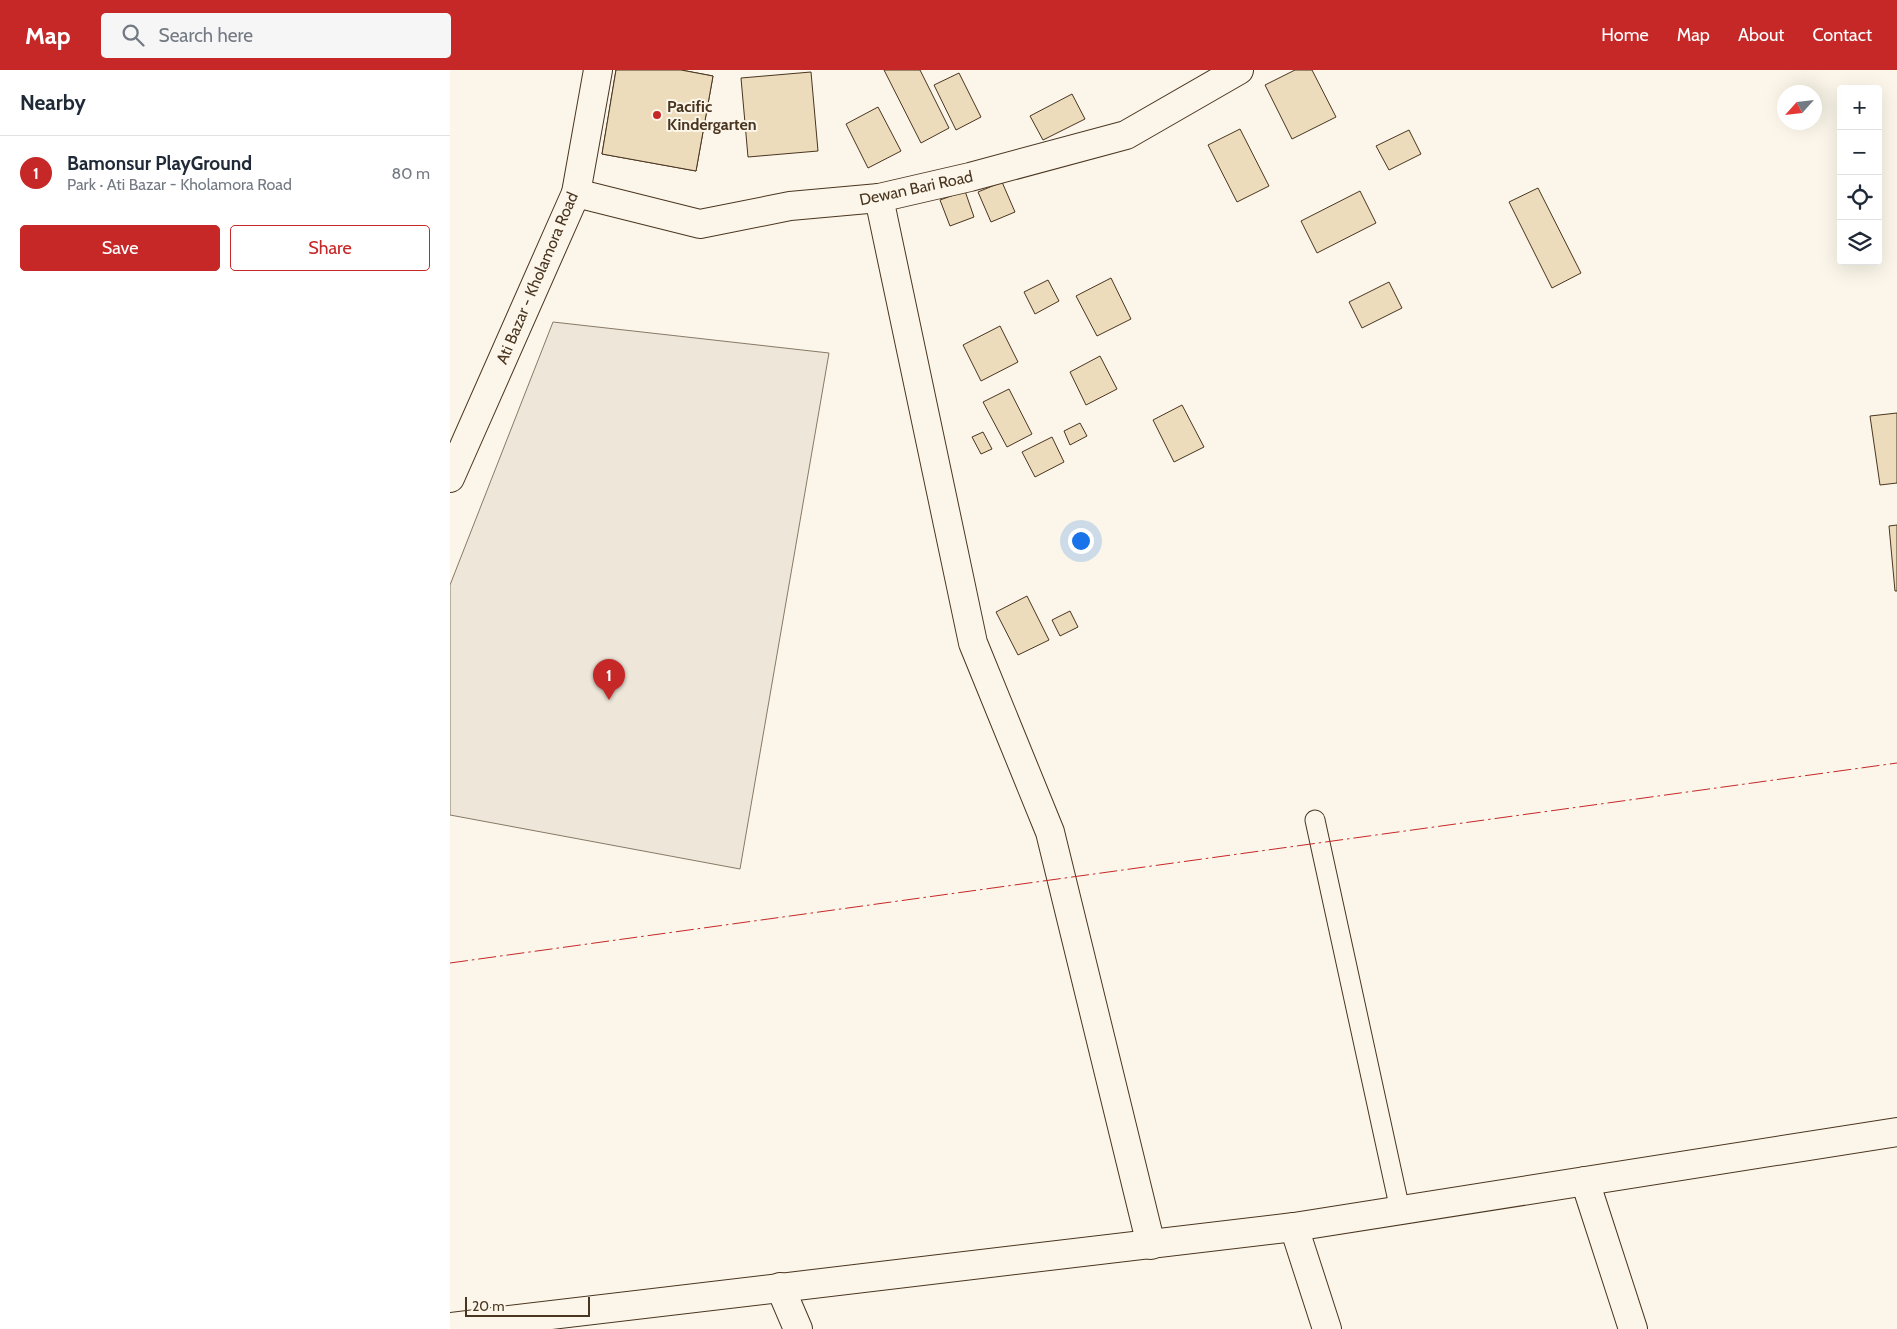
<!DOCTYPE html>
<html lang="en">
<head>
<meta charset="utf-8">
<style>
	:root { --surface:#fff; --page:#f6f6f7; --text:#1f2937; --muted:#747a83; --line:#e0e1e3; --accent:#c62828 }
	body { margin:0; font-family:Cabin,sans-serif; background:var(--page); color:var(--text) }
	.controls { position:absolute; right:15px; top:15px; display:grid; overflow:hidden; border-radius:5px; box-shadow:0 5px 20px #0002 }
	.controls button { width:45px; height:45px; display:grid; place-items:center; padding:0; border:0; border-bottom:1px solid var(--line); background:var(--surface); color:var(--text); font:25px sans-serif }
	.compass { position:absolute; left:1327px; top:15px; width:45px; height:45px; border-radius:50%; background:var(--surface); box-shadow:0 5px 20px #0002; rotate:243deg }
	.scale { position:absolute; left:15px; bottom:12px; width:125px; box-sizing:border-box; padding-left:5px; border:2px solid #4a3520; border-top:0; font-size:14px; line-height:18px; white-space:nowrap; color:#4a3520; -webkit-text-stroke:4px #fbf6e9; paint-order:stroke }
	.you { position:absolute; left:630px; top:470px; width:18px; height:18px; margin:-12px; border:4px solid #fff; border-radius:50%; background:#1a73e8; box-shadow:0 0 0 8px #1a73e833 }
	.badge { display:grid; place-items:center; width:32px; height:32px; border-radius:50%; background:var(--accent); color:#fff; font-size:16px; font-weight:700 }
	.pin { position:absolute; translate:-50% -41px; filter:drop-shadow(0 1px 2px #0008) }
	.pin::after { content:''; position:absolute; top:26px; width:18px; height:15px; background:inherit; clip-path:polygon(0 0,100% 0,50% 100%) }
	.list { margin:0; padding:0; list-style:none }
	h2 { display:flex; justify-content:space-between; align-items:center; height:65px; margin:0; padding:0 20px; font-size:21px }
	h2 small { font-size:16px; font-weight:400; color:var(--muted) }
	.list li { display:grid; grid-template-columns:32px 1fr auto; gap:15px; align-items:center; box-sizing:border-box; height:75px; padding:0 20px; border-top:1px solid var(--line) }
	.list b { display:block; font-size:19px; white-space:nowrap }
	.list p { margin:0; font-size:16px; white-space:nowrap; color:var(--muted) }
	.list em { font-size:16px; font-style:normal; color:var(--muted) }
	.actions { display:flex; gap:10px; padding:15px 20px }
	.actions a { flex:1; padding:11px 0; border:1px solid var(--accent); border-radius:5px; text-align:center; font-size:18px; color:var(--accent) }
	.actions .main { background:var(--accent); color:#fff }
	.icon { flex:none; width:28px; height:28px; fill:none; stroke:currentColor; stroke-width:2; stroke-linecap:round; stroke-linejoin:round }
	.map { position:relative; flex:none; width:1447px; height:1259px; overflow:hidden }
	header { display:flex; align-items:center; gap:30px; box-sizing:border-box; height:70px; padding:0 25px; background:var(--accent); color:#fff }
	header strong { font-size:24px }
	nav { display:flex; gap:28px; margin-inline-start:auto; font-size:18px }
	.search { width:350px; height:45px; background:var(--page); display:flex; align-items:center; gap:12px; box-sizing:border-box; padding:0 18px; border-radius:5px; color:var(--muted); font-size:19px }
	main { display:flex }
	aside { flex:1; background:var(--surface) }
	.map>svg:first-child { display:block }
</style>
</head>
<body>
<header>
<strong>Map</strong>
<div class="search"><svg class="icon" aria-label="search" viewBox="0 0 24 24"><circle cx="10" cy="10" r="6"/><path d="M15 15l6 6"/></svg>Search here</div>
<nav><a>Home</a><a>Map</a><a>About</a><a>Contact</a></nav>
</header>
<main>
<aside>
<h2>Nearby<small></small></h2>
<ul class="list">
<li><span class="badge">1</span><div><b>Bamonsur PlayGround</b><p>Park · Ati Bazar - Kholamora Road</p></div><em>80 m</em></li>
</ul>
<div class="actions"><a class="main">Save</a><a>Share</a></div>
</aside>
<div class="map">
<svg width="1447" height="1259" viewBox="0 0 1447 1259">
	<rect width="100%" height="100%" fill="#fbf6e9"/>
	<polygon fill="#ede6d9" stroke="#887966" points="103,252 379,283 290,799 0,745 0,515"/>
	<g fill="#ecdcbc" stroke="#4a3520">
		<polygon points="166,0 231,0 263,6 246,101 152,84"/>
		<polygon points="166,0 231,0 263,6 246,101 152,84"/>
		<polygon points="434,0 470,0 499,58 471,73"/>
		<polygon points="845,0 862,0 886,47 842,69 815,15"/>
		<polygon points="361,2 368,81 298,87 291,8"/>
		<polygon points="509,3 531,47 506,60 484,15"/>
		<polygon points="622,24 635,49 593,70 580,46"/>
		<polygon points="428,37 451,81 418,98 396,54"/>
		<polygon points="790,59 819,116 787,132 758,75"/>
		<polygon points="959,60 971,84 939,100 926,76"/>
		<polygon points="552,112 565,142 541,152 528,122"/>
		<polygon points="1088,118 1131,203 1102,218 1059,132"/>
		<polygon points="515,121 524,147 500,156 490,130"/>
		<polygon points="910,121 926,153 867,183 851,151"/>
		<polygon points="661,208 681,249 647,266 626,226"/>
		<polygon points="598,210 609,231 585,244 574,222"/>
		<polygon points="939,212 952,238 912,258 899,232"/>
		<polygon points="550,256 568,292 531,311 513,275"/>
		<polygon points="650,286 667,319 636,335 620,302"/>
		<polygon points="559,319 582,364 557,377 533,332"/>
		<polygon points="732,335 754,377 724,392 703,350"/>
		<polygon points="1447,343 1447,413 1430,415 1420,346"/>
		<polygon points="630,353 637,366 620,375 614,361"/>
		<polygon points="533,362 542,379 531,384 522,367"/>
		<polygon points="602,367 614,392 585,407 572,382"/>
		<polygon points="1447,455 1447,521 1445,521 1439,456"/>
		<polygon points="577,526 599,570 568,585 546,542"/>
		<polygon points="620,541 628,557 610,566 602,550"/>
	</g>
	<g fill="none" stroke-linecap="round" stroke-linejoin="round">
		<defs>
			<polyline id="service" points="865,750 950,1140"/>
			<g id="minor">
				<polyline points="126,123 250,154 340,136 429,128 520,107 676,65 789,0"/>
				<polyline points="429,128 523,573 600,762 701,1175"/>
				<polyline points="1135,1111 1183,1259"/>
				<polyline points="844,1157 877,1259"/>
				<polyline points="330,1217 348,1259"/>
				<polyline points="0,1257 844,1157 1447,1062"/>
			</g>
			<polyline id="secondary" points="0,408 126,123 148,0"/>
		</defs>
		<use href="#service" stroke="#4a3520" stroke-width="21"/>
		<use href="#minor" stroke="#4a3520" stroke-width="30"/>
		<use href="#secondary" stroke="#4a3520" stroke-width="30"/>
		<use href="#service" stroke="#fbf6e9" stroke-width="19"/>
		<use href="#minor" stroke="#fbf6e9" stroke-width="28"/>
		<use href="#secondary" stroke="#fbf6e9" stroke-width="28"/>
		<polyline stroke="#c62828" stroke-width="1" stroke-dasharray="18 4 2.5 4" stroke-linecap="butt" points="0,893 1447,693"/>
	</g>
	<circle fill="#c62828" stroke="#fbf6e9" stroke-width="2" cx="207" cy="45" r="5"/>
	<g text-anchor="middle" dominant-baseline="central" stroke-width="4" stroke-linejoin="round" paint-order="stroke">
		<g font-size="16" font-weight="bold" fill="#4a3520" stroke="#fbf6e9" text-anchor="start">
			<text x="217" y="36">Pacific<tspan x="217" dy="18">Kindergarten</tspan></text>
		</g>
		<g font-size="16" fill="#4a3520" stroke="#fbf6e9">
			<text transform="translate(466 118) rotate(-12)">Dewan Bari Road</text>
			<text transform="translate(87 208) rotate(-67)">Ati Bazar - Kholamora Road</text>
		</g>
	</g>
</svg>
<div class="controls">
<button>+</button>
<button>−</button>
<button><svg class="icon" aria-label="locate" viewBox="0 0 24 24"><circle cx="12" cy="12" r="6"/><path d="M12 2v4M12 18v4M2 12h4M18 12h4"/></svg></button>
<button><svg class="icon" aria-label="layers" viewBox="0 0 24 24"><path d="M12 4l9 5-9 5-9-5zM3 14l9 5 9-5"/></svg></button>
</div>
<svg class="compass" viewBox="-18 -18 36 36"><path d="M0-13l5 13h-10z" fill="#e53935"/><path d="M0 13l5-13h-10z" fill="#747a83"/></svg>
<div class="scale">20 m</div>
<div class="you"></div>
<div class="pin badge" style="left:159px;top:630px">1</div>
</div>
</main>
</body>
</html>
